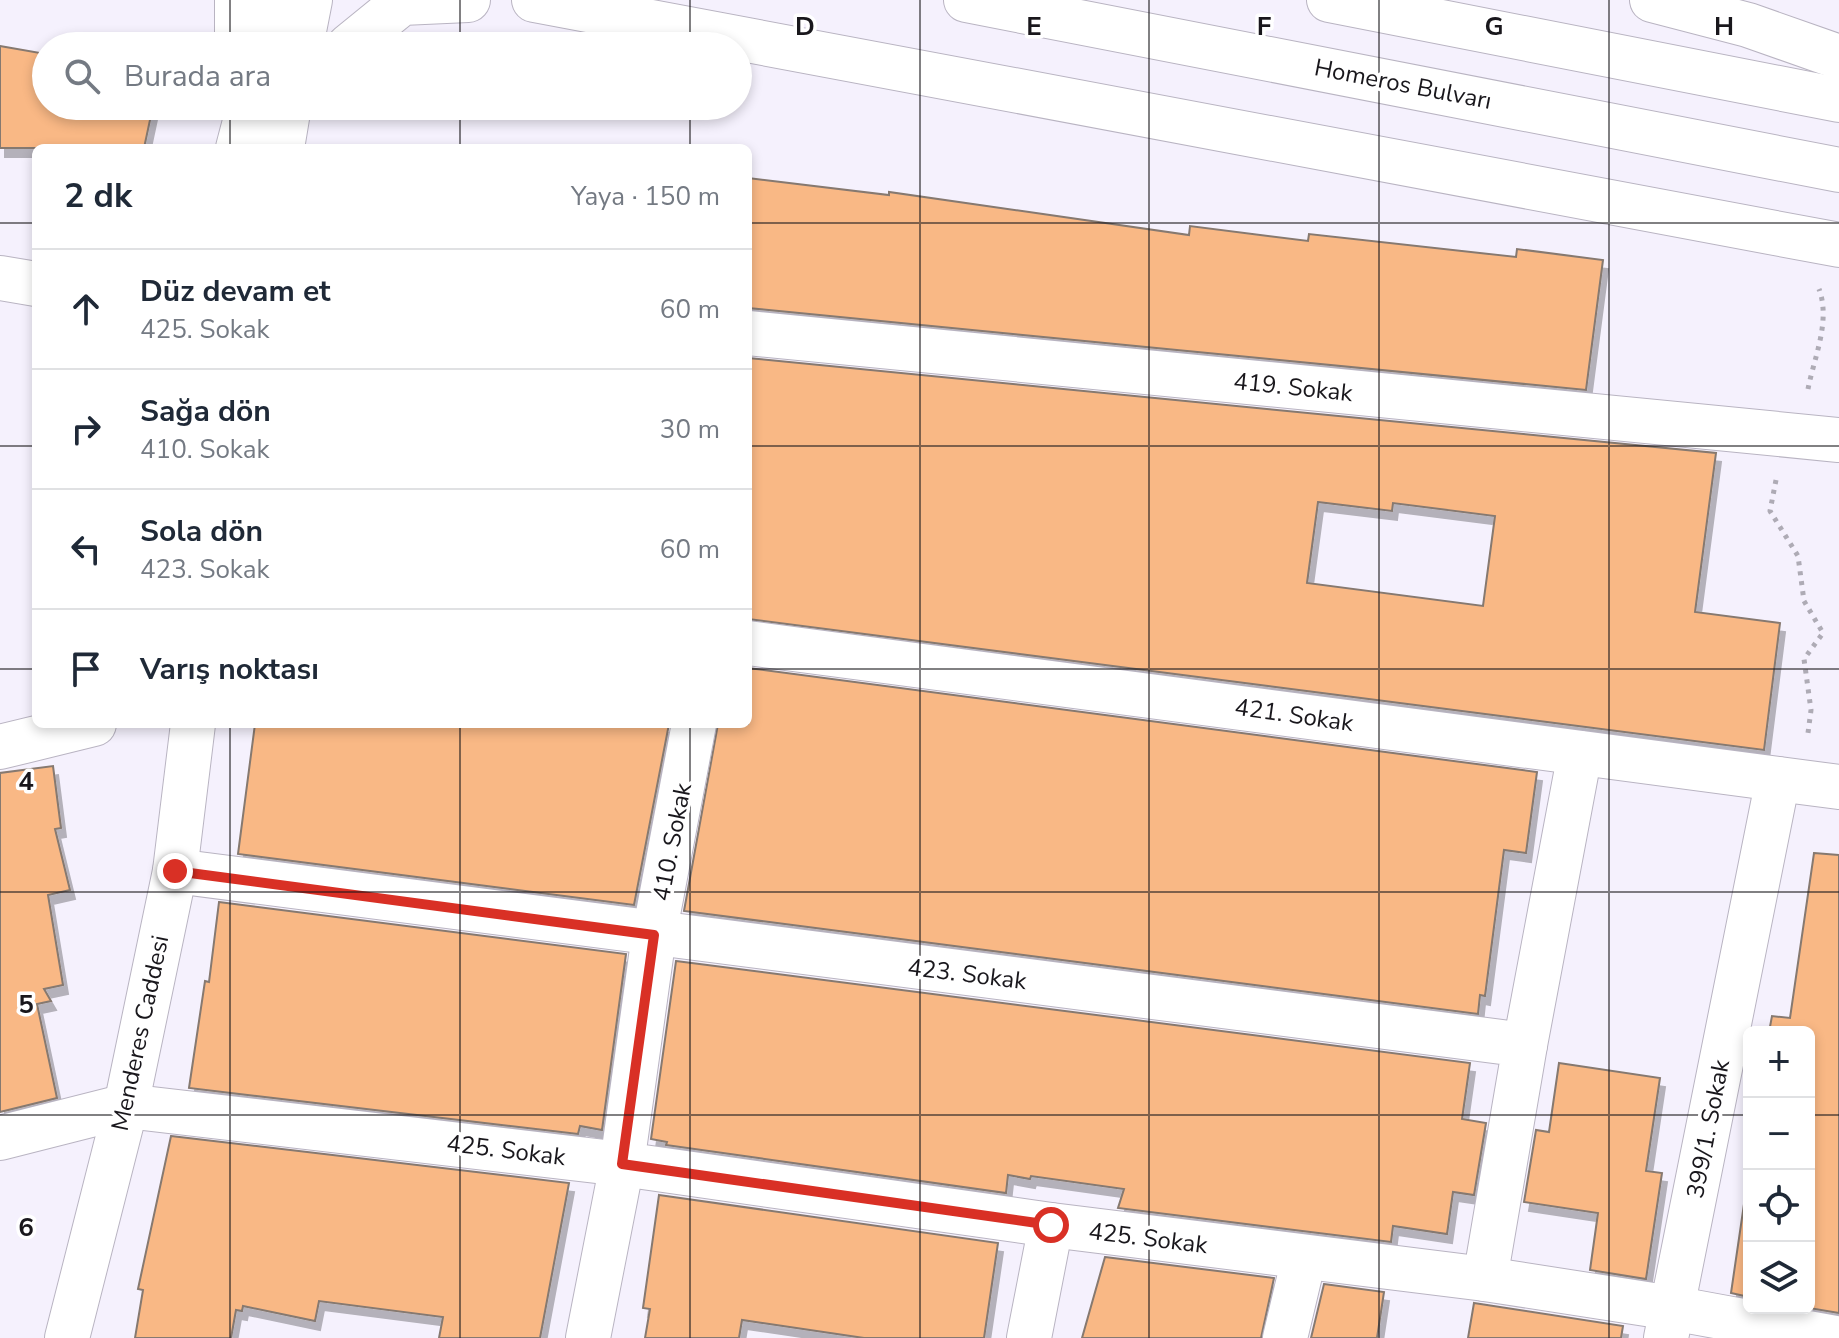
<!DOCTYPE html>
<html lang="tr">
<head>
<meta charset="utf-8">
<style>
	:root { --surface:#fff; --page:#f2f2f3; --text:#1f2937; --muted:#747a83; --line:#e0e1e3 }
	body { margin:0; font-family:"Nunito Sans",sans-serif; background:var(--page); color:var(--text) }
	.controls { position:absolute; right:24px; bottom:24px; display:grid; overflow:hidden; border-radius:12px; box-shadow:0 4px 12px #0003 }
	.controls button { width:72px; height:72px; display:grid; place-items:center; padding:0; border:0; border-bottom:2px solid var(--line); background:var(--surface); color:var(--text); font:40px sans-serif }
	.stop { position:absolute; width:24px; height:24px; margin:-18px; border:6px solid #d93025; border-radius:50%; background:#fff }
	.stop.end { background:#d93025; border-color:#fff; box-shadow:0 2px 8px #0008 }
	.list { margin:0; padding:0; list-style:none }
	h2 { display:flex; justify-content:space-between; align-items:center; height:104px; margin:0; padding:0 32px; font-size:34px }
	h2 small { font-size:26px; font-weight:400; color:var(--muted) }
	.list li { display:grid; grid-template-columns:52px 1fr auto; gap:24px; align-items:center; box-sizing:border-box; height:120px; padding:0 32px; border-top:2px solid var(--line) }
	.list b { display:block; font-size:30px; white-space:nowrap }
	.list p { margin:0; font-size:26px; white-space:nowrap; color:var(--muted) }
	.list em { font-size:26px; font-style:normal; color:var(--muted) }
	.icon { flex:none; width:44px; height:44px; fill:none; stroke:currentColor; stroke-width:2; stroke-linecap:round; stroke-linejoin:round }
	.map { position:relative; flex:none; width:1839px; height:1338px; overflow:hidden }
	.search { position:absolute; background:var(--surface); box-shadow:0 4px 12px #0003; left:32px; top:32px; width:720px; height:88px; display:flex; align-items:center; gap:20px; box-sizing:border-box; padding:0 28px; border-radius:44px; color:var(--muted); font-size:30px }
	.panel { position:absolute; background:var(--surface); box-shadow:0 4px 12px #0003; left:32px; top:144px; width:720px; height:584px; border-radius:12px }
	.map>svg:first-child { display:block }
</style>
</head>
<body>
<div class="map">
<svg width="1839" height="1338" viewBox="0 0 1839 1338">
	<defs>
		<filter id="shadow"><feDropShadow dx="5" dy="9" stdDeviation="0" flood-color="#0004"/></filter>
	</defs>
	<rect width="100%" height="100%" fill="#f5f1fd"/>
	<g fill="#f9b885" stroke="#867970" stroke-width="2" fill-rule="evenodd" filter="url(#shadow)">
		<polygon points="0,46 46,54 46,106 153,106 144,148 0,148"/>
		<polygon points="748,178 889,195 889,192 1189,235 1190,226 1308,241 1309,234 1516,257 1517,249 1603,260 1586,390 748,308"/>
		<path d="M748,358L1716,453L1695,612L1780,623L1764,750L748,619ZM1318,502L1392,511L1393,503L1495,516L1483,606L1307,583Z"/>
		<polygon points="748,668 1537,772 1526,853 1504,850 1485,996 1480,995 1478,1014 684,911 718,724 748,724"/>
		<polygon points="255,724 669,724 634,905 238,854"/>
		<polygon points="53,766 61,828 55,829 70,890 48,895 63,985 44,989 51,1001 37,1004 57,1098 0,1112 0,773"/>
		<polygon points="1814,853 1839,855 1839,1313 1809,1308 1809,1032 1769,1032 1772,1016 1790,1018"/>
		<polygon points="219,902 626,954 602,1130 580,1126 578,1134 189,1088 205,981 209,982"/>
		<polygon points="676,961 1470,1063 1462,1119 1486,1123 1474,1195 1453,1192 1447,1234 1393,1226 1391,1242 1118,1208 1124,1189 1031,1176 1030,1179 1008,1175 1006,1193 666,1145 667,1142 651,1139"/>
		<polygon points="1559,1063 1660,1078 1646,1171 1662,1173 1646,1279 1590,1270 1598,1213 1524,1202 1536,1130 1549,1132"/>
		<polygon points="171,1136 569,1183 540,1338 439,1338 443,1317 319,1301 315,1321 243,1306 242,1311 236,1310 231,1338 135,1338 143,1290 138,1289"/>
		<polygon points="1749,1170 1749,1297 1731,1293"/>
		<polygon points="659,1195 998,1243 984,1338 864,1338 742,1320 739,1338 645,1338 650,1309 643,1308"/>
		<polygon points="1105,1257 1274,1278 1261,1338 1082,1338"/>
		<polygon points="1324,1284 1384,1292 1377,1338 1311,1338"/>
		<polygon points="1474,1303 1623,1326 1621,1338 1468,1338"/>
	</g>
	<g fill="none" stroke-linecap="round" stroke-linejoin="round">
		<defs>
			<g id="street">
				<polyline points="0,278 36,284"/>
				<polyline points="748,333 1839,440"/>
				<polyline points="748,643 1839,787"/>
				<polyline points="0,747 94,724"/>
				<polyline points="175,871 1525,1045 1485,1279"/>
				<polyline points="1525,1045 1580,753"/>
				<polyline points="0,1138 126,1106 622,1164 1051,1225 1485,1279 1672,1308 1835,1338"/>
				<polyline points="588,1338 622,1164 654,935 694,724"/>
				<polyline points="1029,1338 1051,1225"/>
			</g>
			<g id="secondary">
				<polyline points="1285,1338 1304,1258"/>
				<polyline points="1666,1338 1778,779"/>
			</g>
			<g id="primary">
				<polyline points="237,0 237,46"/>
				<polyline points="534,0 1839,245"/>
				<polyline points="966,0 1839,170"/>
				<polyline points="1329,0 1839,100"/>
				<polyline points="1652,0 1748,25 1839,57"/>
				<polyline points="263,46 275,0"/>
				<polyline points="301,46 310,0"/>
				<polyline points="349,46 402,3 468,0"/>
				<polyline points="238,148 249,106"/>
				<polyline points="282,148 289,106"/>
				<polyline points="67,1338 126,1106 175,871 193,724"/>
			</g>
		</defs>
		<use href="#street" stroke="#b9b4c2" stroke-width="46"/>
		<use href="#secondary" stroke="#b9b4c2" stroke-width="46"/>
		<use href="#primary" stroke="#b9b4c2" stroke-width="46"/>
		<g stroke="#aeabb5" stroke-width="5" stroke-dasharray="4 6" stroke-linecap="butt">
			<path d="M1808,389C1814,358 1831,321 1819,289"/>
			<polyline points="1776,480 1770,511 1798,556 1804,601 1823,633 1804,659 1811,710 1808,733"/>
		</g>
		<use href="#street" stroke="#fff" stroke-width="44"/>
		<use href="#secondary" stroke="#fff" stroke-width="44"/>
		<use href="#primary" stroke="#fff" stroke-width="44"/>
	</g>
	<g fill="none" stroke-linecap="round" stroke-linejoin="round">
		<polyline stroke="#d93025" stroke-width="10" points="175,871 654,935 622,1164 1051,1225"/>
	</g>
	<path fill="none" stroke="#19171c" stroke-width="2" stroke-opacity="0.55" d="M230,0V46M460,0V46M690,0V46M920,0V1338M1149,0V1338M1379,0V1338M1609,0V1338M230,106V148M460,106V148M690,106V148M0,223H36M748,223H1839M0,446H36M748,446H1839M0,669H36M748,669H1839M230,724V1338M460,724V1338M690,724V1338M0,892H1839M0,1115H1749M1809,1115H1839"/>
	<g text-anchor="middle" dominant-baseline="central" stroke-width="7" stroke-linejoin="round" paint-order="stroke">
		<g font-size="24" fill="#19171c" stroke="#fff">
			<text transform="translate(1403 84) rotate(11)">Homeros Bulvarı</text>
			<text transform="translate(1293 387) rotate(6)">419. Sokak</text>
			<text transform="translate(1294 715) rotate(8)">421. Sokak</text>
			<text transform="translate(672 842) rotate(-79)">410. Sokak</text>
			<text transform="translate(967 974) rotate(7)">423. Sokak</text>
			<text transform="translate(140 1033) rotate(-78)">Menderes Caddesi</text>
			<text transform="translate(1708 1129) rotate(-79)">399/1. Sokak</text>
			<text transform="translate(506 1150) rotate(7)">425. Sokak</text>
			<text transform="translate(1148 1238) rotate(7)">425. Sokak</text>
		</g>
	</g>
	<g font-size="26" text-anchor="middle" font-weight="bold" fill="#19171c" stroke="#fff" stroke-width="7" stroke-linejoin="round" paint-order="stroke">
		<text x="805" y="35">D</text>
		<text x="1034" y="35">E</text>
		<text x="1264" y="35">F</text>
		<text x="1494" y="35">G</text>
		<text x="1724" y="35">H</text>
		<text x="26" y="790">4</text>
		<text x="26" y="1013">5</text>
		<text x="26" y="1236">6</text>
	</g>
</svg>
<div class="controls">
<button>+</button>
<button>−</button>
<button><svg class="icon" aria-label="locate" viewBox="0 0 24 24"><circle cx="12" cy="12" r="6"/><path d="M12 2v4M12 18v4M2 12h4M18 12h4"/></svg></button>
<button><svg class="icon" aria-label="layers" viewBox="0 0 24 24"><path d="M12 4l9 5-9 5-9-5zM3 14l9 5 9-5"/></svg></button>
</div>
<div class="stop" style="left:1051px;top:1225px"></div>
<div class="stop end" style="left:175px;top:871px"></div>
<div class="search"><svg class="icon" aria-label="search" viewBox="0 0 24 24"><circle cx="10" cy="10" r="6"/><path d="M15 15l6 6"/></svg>Burada ara</div>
<section class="panel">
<h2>2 dk<small>Yaya · 150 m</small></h2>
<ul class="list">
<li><svg class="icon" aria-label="ahead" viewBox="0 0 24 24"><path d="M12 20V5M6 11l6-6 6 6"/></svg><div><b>Düz devam et</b><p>425. Sokak</p></div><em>60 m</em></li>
<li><svg class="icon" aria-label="right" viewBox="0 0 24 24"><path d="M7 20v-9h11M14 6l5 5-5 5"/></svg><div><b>Sağa dön</b><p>410. Sokak</p></div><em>30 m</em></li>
<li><svg class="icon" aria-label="left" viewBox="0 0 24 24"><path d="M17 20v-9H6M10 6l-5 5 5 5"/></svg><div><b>Sola dön</b><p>423. Sokak</p></div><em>60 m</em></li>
<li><svg class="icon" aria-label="arrive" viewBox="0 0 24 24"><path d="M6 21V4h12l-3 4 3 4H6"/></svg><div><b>Varış noktası</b></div></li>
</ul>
</section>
</div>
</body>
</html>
